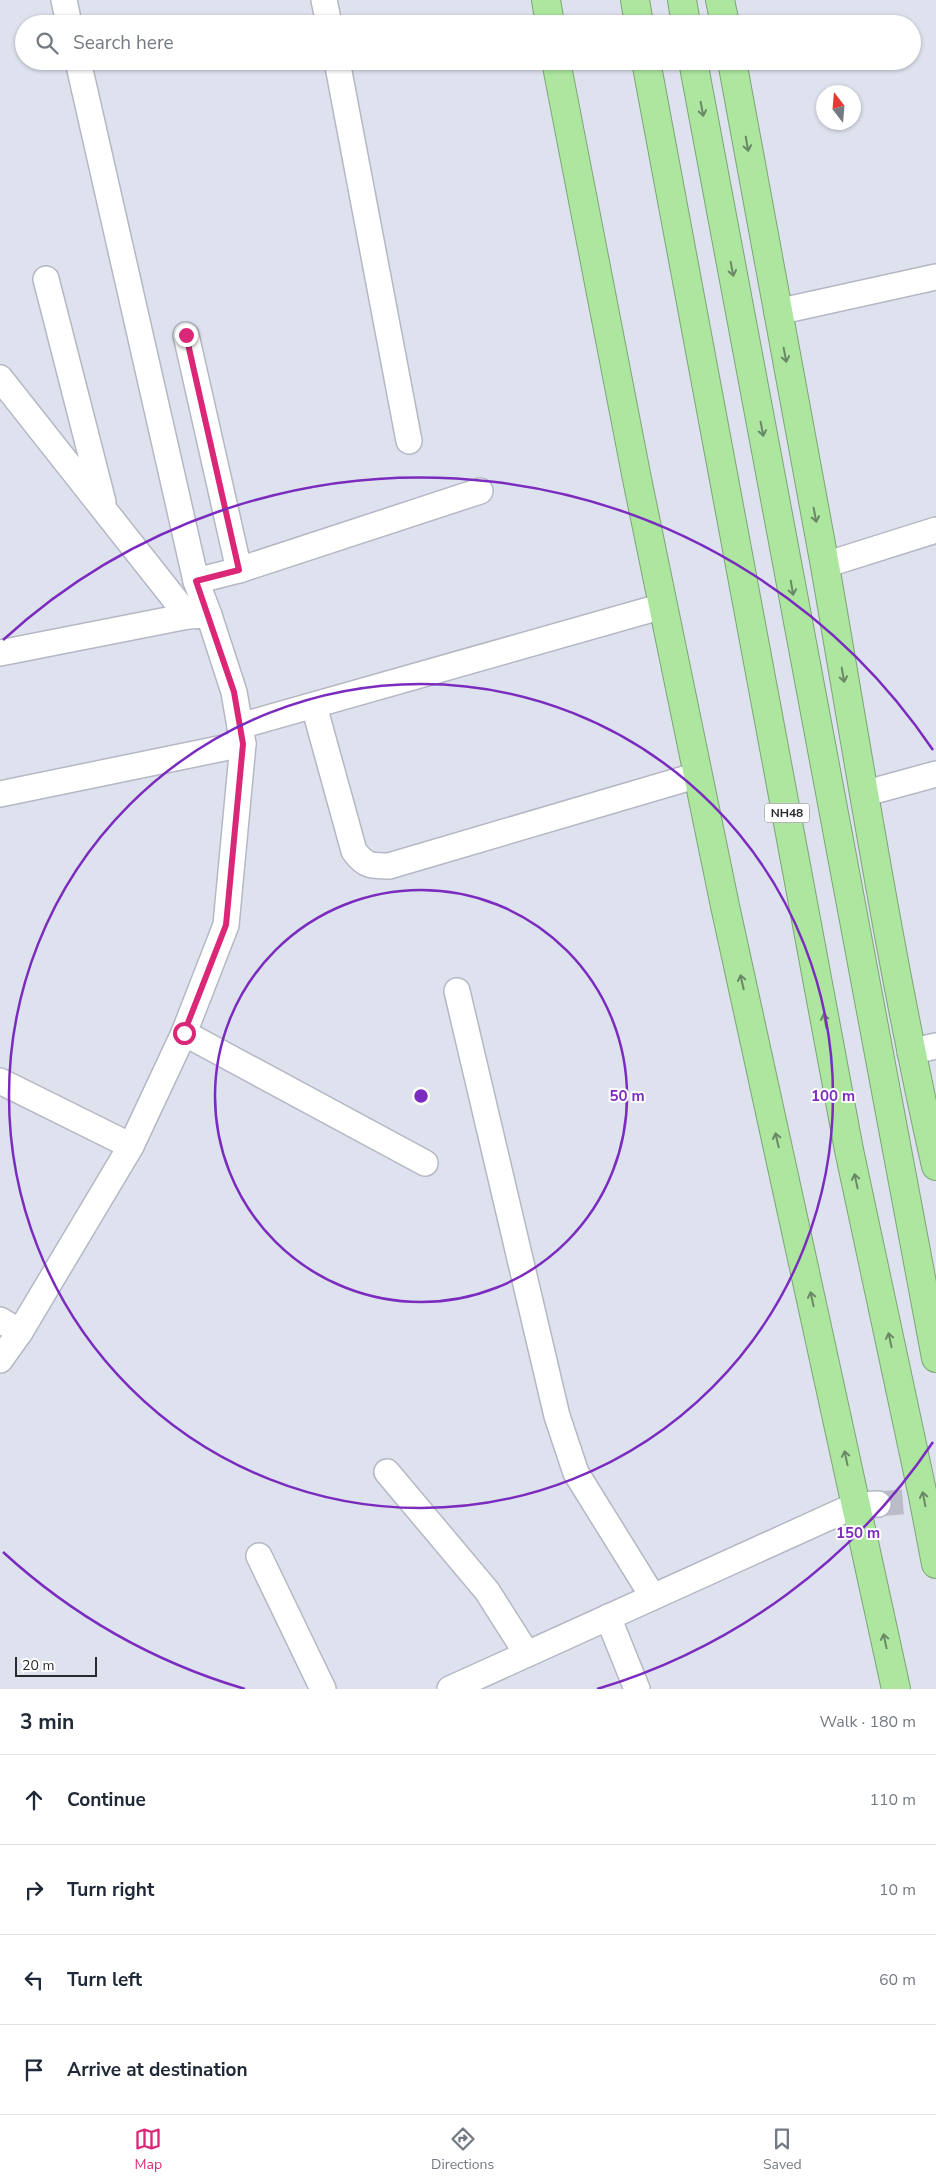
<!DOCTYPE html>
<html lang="en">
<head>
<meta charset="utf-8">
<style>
	:root { --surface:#fff; --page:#f6f6f7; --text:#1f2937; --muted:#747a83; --line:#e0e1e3; --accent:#db2777 }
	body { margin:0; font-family:"Nunito Sans",sans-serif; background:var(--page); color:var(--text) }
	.compass { position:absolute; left:816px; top:85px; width:45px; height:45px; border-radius:50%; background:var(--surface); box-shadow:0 1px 4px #0004; rotate:344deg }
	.scale { position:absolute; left:15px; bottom:12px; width:82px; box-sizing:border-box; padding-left:5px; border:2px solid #28292e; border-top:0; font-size:14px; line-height:18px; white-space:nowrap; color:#28292e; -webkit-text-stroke:4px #fff; paint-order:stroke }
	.stop { position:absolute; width:15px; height:15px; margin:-11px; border:4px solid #db2777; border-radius:50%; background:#fff }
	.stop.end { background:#db2777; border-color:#fff; box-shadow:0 1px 5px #0008 }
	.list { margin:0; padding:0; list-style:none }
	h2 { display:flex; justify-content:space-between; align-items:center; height:65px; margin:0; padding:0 20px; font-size:21px }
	h2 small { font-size:16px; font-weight:400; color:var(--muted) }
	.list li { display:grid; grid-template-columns:32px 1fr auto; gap:15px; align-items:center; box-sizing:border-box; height:90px; padding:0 20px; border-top:1px solid var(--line) }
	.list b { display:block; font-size:19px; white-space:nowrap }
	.list em { font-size:16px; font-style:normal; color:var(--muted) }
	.icon { flex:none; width:28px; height:28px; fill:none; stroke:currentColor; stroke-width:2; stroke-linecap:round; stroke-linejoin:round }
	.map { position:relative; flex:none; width:936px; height:1689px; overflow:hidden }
	.search { position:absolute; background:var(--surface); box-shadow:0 1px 4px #0004; left:15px; right:15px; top:15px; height:55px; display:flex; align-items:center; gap:12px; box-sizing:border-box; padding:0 18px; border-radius:28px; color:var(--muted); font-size:19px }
	.sheet { height:425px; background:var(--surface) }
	nav { display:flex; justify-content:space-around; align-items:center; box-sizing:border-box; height:70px; border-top:1px solid var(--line); background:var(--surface); font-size:14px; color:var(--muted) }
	nav a { display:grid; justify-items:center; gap:2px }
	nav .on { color:var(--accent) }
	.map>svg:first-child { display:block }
</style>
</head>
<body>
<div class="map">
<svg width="936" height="1689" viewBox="0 0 936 1689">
	<rect width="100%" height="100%" fill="#dee2ee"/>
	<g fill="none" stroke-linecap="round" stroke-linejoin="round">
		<polyline stroke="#babdc8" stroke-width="25" stroke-dasharray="25 12" stroke-linecap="butt" points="878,1504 936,1499"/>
		<defs>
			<g id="street">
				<polyline points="64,0 69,24"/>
				<polyline points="324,0 329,24"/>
				<polyline points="78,61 196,581 209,615"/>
				<polyline points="337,61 409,441"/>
				<polyline points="46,279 103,502"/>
				<polyline points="777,312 936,277"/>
				<polyline points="186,335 239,570"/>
				<polyline points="0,378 188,616 209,615 234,692 243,744 226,925 184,1033 131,1146 20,1332 0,1360"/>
				<polyline points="825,565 936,530"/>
				<polyline points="196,581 239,570 480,491"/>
				<polyline points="0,653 188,616"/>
				<path d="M314,706L354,851C365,866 371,866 389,866L698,775"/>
				<polyline points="240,726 663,606"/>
				<polyline points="0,794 243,744"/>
				<polyline points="863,794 936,774"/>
				<polyline points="457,991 557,1416 576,1473 653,1597"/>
				<polyline points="184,1033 425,1163"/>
				<polyline points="910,1052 936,1046"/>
				<polyline points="0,1081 131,1146"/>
				<polyline points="0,1320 20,1332"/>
				<polyline points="387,1472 487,1591 527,1654"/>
				<polyline points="259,1556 323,1689"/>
				<polyline points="608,1617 637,1689"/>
				<polyline points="450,1689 856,1505 878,1504"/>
			</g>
			<g id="highway">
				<polyline points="546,0 550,24"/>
				<polyline points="635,0 639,24"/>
				<polyline points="682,0 686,24"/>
				<polyline points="720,0 725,24"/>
				<polyline points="556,61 637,479 725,906 896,1689"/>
				<polyline points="646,61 849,1150 923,1496 936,1564"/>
				<path d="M693,61C775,493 852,926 936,1358"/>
				<path d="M732,61C762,230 795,398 825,566C860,767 891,968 936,1166"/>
			</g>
		</defs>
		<use href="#street" stroke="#b5b8c4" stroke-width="28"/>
		<use href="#highway" stroke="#7ea477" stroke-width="30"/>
		<use href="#street" stroke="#fff" stroke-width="25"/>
		<use href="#highway" stroke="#ace69f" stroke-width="28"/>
	</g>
	<defs><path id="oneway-shaft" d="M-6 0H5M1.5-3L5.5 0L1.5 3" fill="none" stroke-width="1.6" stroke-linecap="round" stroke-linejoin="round" transform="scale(1.25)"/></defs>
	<g stroke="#6a8866">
		<use href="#oneway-shaft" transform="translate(702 109) rotate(79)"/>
		<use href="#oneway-shaft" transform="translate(747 144) rotate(80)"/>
		<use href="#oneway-shaft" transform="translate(732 269) rotate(79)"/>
		<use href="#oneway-shaft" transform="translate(785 355) rotate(79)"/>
		<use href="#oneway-shaft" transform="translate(762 429) rotate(79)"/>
		<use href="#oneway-shaft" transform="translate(815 515) rotate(79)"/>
		<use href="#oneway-shaft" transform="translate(792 588) rotate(80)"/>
		<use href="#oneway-shaft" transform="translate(843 675) rotate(80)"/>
		<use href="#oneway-shaft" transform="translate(742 982) rotate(-103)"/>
		<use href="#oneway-shaft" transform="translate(825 1021) rotate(-101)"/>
		<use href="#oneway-shaft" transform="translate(777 1140) rotate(-103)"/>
		<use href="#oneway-shaft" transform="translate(856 1181) rotate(-102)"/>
		<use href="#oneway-shaft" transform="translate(812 1299) rotate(-102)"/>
		<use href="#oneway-shaft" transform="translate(890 1340) rotate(-102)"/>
		<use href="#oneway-shaft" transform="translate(846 1458) rotate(-102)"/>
		<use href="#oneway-shaft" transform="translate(924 1499) rotate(-101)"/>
		<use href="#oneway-shaft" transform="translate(885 1641) rotate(-102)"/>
	</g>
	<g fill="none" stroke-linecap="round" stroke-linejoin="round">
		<polyline stroke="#db2777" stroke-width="6" points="184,1033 226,925 243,744 234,692 196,581 239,570 186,335"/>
	</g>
	<g fill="none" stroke="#7b2cbf" stroke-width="2.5">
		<circle cx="421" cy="1096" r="206"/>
		<circle cx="421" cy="1096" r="412"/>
		<path d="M933 1442A618 618 0 0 1 597 1689M245 1689A618 618 0 0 1 3 1552M3 640A618 618 0 0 1 933 750"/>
	</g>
	<g text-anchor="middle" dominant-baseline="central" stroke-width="4" stroke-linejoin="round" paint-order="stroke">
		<rect fill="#fff" stroke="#68696d" stroke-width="1" x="764.5" y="803.5" width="45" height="19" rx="4"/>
		<g font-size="12" font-weight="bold" fill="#28292e">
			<text x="787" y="813">NH48</text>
		</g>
	</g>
	<circle cx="421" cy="1096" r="8" fill="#7b2cbf" stroke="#fff" stroke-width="2.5"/>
	<g font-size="15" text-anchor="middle" font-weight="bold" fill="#7b2cbf" stroke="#fff" stroke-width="4" stroke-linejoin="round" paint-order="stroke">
		<text x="627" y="1101">50 m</text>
		<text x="833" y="1101">100 m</text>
		<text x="858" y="1538">150 m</text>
	</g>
</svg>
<svg class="compass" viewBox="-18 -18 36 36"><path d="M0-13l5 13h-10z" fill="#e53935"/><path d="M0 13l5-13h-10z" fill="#747a83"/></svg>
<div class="scale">20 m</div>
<div class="stop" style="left:184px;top:1033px"></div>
<div class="stop end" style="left:186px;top:335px"></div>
<div class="search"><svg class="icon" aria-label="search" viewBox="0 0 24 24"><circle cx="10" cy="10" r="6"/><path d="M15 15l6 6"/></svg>Search here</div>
</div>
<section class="sheet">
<h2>3 min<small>Walk · 180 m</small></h2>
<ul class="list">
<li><svg class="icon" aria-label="ahead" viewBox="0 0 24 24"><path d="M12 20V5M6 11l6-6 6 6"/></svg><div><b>Continue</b></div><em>110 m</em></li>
<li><svg class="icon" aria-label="right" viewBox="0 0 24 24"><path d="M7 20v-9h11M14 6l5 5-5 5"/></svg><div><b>Turn right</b></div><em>10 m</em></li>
<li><svg class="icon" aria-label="left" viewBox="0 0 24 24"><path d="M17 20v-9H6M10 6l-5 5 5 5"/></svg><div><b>Turn left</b></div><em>60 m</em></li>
<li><svg class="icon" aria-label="arrive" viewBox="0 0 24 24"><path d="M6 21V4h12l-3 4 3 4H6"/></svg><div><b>Arrive at destination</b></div></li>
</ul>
</section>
<nav>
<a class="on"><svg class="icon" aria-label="map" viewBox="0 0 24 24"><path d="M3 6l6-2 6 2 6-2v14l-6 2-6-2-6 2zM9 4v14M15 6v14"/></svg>Map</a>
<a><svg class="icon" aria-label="directions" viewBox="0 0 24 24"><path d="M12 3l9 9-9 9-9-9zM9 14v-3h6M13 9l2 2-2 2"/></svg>Directions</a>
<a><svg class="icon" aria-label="saved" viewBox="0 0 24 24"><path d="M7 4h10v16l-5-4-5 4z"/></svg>Saved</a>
</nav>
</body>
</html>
